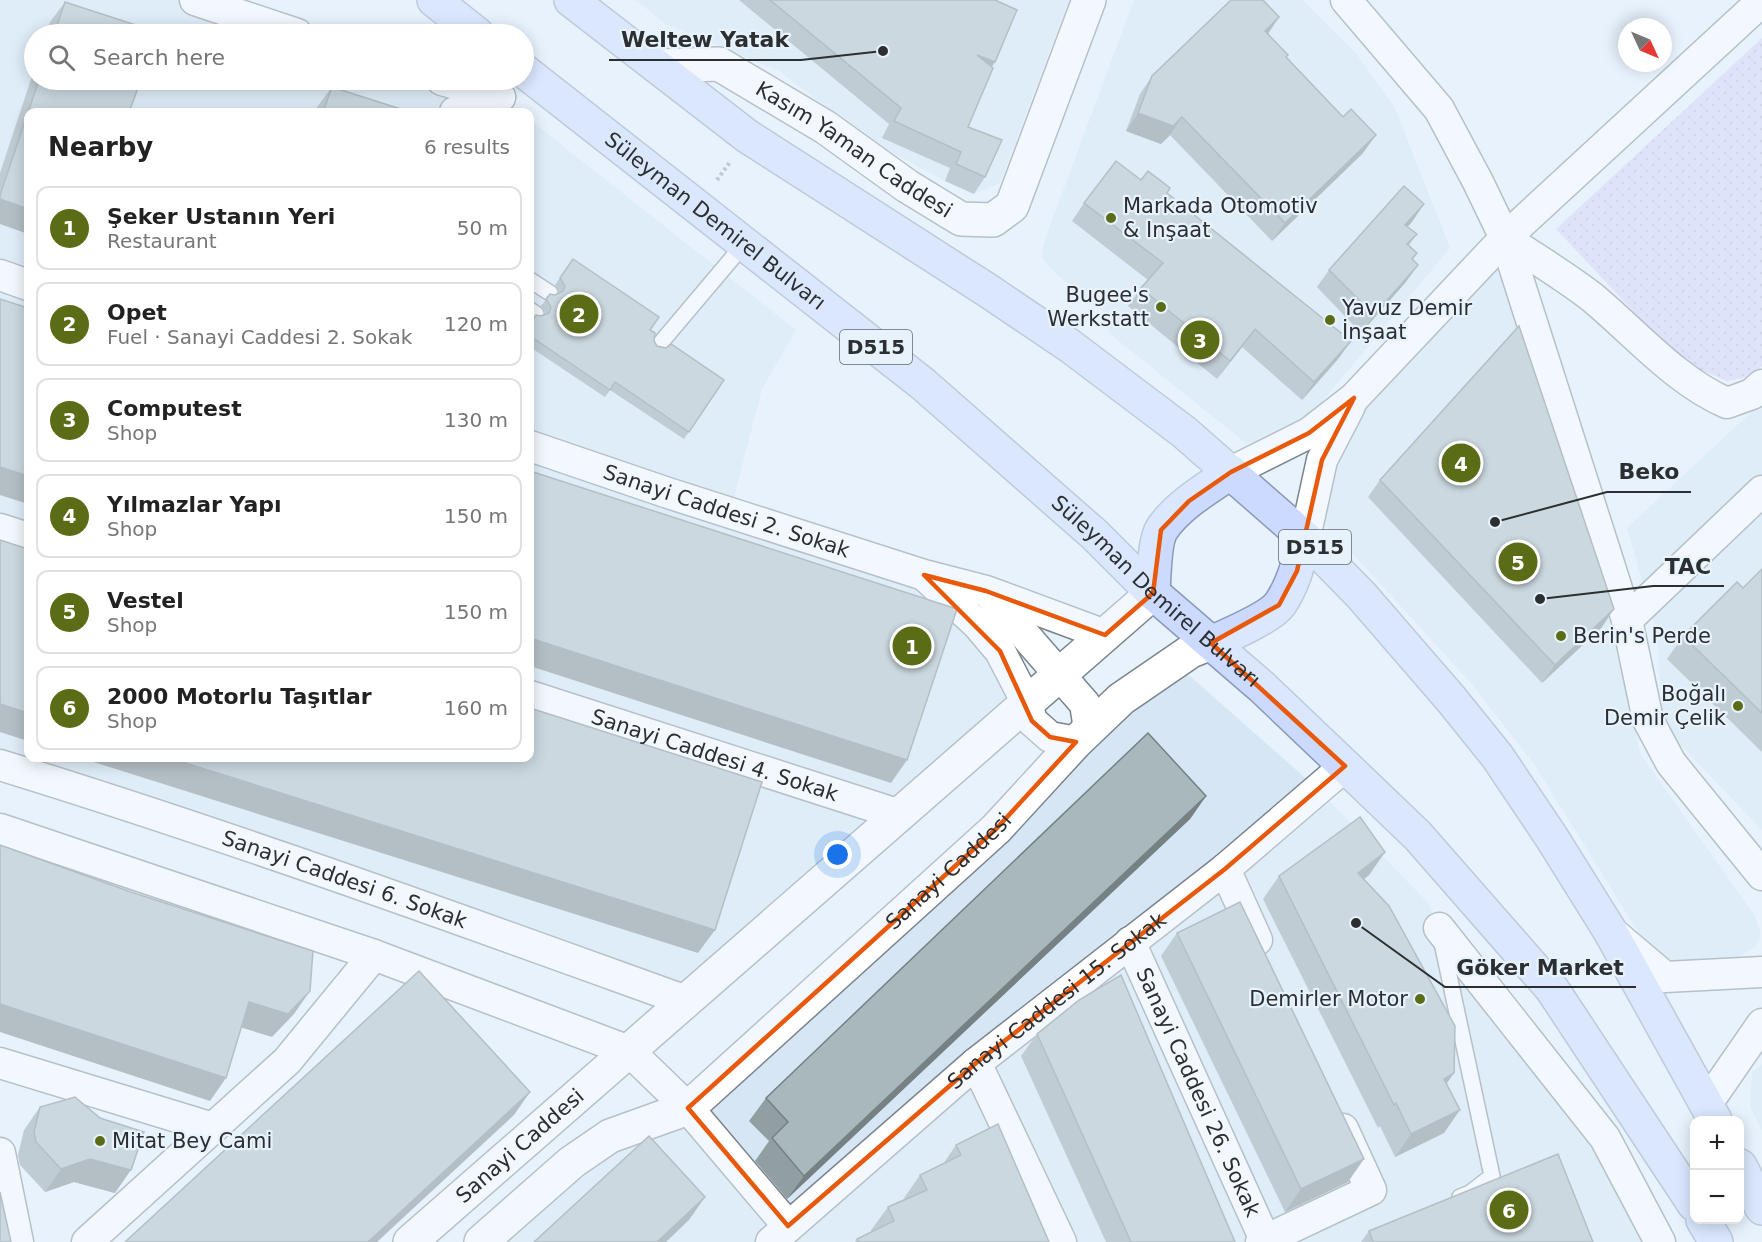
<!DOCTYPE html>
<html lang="en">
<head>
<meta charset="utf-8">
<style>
	:root { --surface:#fff; --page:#f6f6f6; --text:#222; --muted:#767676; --line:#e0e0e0; --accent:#5b6c17 }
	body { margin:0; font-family:"DejaVu Sans",sans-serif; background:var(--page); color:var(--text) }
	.controls { position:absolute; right:18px; bottom:18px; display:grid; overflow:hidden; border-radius:12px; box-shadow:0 3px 15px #0003 }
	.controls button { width:54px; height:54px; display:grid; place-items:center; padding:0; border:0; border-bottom:2px solid var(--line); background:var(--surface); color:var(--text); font:30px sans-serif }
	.compass { position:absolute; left:1618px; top:18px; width:54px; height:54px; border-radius:50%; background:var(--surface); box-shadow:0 3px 15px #0003; rotate:134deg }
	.you { position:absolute; left:838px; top:855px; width:21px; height:21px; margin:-15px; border:4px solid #fff; border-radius:50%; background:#1a73e8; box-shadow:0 0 0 9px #1a73e833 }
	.badge { display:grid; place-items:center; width:39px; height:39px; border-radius:50%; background:var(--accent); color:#fff; font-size:20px; font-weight:700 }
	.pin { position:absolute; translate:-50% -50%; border:3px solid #fff; box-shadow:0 2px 6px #0006 }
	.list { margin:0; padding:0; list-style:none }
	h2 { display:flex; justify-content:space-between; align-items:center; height:78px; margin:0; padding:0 24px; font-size:26px }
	h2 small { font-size:20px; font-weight:400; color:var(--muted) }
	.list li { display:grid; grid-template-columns:39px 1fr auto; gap:18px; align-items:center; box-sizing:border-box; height:84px; margin:0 12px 12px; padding:0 12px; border:2px solid var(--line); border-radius:12px }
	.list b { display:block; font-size:22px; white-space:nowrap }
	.list p { margin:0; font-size:20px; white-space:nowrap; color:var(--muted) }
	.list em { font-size:20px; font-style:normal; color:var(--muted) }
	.icon { flex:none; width:33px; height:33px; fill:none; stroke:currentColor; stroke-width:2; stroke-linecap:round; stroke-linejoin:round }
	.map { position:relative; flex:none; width:1762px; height:1242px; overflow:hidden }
	.search { position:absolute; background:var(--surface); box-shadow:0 3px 15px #0003; left:24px; top:24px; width:510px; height:66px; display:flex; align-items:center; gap:15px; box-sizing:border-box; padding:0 21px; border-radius:33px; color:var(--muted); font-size:22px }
	.panel { position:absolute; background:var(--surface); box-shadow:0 3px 15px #0003; left:24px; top:108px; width:510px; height:654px; border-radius:12px }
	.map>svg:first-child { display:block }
</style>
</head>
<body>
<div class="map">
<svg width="1762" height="1242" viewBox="0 0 1762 1242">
	<defs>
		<pattern id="grass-dots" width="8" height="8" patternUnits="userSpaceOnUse" patternTransform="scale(1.5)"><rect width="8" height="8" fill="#d6d1f7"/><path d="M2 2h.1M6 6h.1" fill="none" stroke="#b8b4d4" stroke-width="1.8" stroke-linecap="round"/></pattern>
	</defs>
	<rect width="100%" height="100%" fill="#e7f2fc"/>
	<g fill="#d6e6f5">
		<polygon points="0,0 207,0 312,34 34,34 34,80 448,80 500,97 520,112 28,112 28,758 530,758 530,120 796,330 762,389 730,513 924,575 1027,703 686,1001 0,765"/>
		<polygon points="635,0 1069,0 1000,183 974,194 945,181 876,144 779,71 666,24"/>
		<polygon points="1134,0 1303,0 1355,52 1395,108 1450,248 1311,415 1247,444 1110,334 1103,312 1054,272 1041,257 1045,239"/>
		<polygon points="1505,238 1627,620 1614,643 1641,755 1755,916 1761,935 1756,946 1734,960 1679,963 1662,955 1651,953 1534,764 1470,682 1341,541 1312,513 1354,398"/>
		<polygon points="1762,402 1762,830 1675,739 1662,712 1657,633 1627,528"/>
		<polygon points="1174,662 1319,790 1428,903 1439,928 1660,1242 481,1242 572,1162 688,1108"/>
		<polygon points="1762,1064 1762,1131 1750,1107 1752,1072"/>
	</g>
	<polygon fill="url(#grass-dots)" points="1762,38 1762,366 1753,376 1727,381 1680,361 1556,229"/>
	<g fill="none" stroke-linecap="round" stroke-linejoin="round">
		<defs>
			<g id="service">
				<polyline points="530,280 550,293"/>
				<polyline points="530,310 536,314"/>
				<polyline points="658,346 745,243"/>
				<polyline points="1442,943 1492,1176 1470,1193 1460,1197"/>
			</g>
			<g id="minor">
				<polyline points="195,0 297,34"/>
				<polyline points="1346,0 1439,109 1478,182 1505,238 1627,620 1648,720 1671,763 1762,875"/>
				<polyline points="442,80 500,97"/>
				<polyline points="455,112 500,97"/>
				<path d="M1505,238C1534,258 1565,276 1593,298C1635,333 1676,381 1727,403L1752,394L1762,385"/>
				<polyline points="0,275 28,285"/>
				<path id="s1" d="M530,446L665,492L924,575L986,591L1105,635"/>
				<polyline points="1231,472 1309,433 1354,398 1505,238 1762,1"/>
				<polyline points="0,529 28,538"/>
				<polyline points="1305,538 1322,460 1350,406"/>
				<polyline points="926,577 978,625 1000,651 1027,703 1032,721 1050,737 1076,742"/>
				<polyline points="989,594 1085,704 1089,729"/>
				<polyline points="1627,620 1762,491"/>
				<path id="s2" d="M530,696L900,815"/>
				<path id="s3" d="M0,765C231,836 458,919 686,1001"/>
				<polyline points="0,829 374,955 629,1051 688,1108 788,1226"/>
				<polyline points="1225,869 1257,940"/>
				<polyline points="1439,928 1605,1138 1660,1242"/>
				<polyline points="1613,933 1665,977 1762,972"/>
				<path id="s4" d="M1130,942L1266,1242"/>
				<polyline points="0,1063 213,1128"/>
				<polyline points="976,1063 1061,1242"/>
				<polyline points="1706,1105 1762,1024"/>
				<polyline points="0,1153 18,1242"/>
				<polyline points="87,1242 287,1061 374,955"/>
				<path id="s5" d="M771,1242L976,1063L1225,869L1345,766"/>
				<polyline points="1261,1242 1371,1190 1343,1129"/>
			</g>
			<g id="tertiary">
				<path id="s6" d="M657,66L719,64L825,127L907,186L961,219L993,220L1012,206L1089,0"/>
				<path id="s7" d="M410,1242L1153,593"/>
				<path id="s8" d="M481,1242L572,1162L610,1136L688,1108L996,829L1076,742L1121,699L1191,651L1211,643"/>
			</g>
			<g id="trunk">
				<polyline points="434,0 477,34"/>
				<polyline points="571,0 747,136 987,290 1070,346 1184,432 1305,538 1361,595 1451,699 1497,756 1552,838 1610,931 1715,1120"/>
				<path id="s9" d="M524,71L923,384L1095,535L1153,593L1262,687L1345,766L1418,836L1552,989L1694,1204"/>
				<path d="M1153,593C1154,578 1154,541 1162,529C1178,505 1208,488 1231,472"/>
				<path d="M1211,643C1227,636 1271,617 1280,604C1294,584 1299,560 1305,538"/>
				<polyline points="1740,1166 1762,1208"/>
				<polyline points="1703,1220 1716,1242"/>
			</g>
		</defs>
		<use href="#service" stroke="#7a848c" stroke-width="18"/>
		<use href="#minor" stroke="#7a848c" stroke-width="33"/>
		<use href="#tertiary" stroke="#7a848c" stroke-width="36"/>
		<use href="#trunk" stroke="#8b98b7" stroke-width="36"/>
		<polyline stroke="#90979e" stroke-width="4" stroke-dasharray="3 3" stroke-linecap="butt" points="717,180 730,162"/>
		<use href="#service" stroke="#fff" stroke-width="15"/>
		<use href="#minor" stroke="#fff" stroke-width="30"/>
		<use href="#tertiary" stroke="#fff" stroke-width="33"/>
		<use href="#trunk" stroke="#cbdafe" stroke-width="33"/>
	</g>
	<g fill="#919ea2">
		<polygon points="739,0 995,0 992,67 968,127 985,177 974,194 945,181 950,168 882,138 889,124"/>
		<polygon points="65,2 156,34 46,34 50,22"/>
		<polygon points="1279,17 1268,34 1363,153 1272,241 1170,135 1161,144 1126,131 1140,94 1152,76"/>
		<polygon points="34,70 34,80 141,80 0,224 0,173"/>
		<polygon points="332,87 410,112 316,112 317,107"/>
		<polygon points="1141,180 1167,193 1351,341 1338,359 1302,400 1242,347 1217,379 1128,306 1141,288 1148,280 1072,221 1084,203"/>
		<polygon points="1424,204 1407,226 1417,234 1409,245 1417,253 1412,260 1418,265 1405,283 1361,333 1317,287 1329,270"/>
		<polygon points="573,259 650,330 654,341 657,346 724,380 684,439 610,390 605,397 530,347 530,324 546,314 541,306 550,294 555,295 560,293 555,285"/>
		<polygon points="1380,480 1602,627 1542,683 1368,497"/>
		<polygon points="1762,569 1762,752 1667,659 1683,636 1743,588"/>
		<polygon points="1206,796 1190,819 787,1199 755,1161 769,1141 749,1121 766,1098"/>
		<polygon points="1385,852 1369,875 1364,879 1446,1084 1444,1133 1395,1157 1380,1126 1378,1128 1263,899 1279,876"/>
		<polygon points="1177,933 1348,1182 1285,1212 1161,956"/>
		<polygon points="1037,1034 1235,1242 1106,1242 1021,1056"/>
		<polygon points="40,1107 115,1193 74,1182 45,1192 20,1165 18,1155 24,1130"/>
		<polygon points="956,1145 1049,1242 855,1242 857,1239 872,1232 871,1230 888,1207 905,1199 904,1198 920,1175 943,1164"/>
		<polygon points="1369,1231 1593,1242 1361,1242"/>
	</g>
	<g fill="#768184">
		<polygon points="1279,17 1267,35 1265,31"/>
		<polygon points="977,55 995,62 984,78"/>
		<polygon points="1138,113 1182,117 1170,135 1161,144 1126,131"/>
		<polygon points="1376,135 1363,153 1272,241 1285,223"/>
		<polygon points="0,199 28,209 28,234 0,224"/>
		<polygon points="1424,204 1412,222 1393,243 1405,225"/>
		<polygon points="1418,265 1405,283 1361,333 1374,315"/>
		<polygon points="1255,329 1242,347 1217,379 1230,361"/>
		<polygon points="1351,341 1338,359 1302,400 1314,382"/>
		<polygon points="0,467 28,476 28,504 0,495"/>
		<polygon points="1614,609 1602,627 1542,683 1555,665"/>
		<polygon points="530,638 907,760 891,783 530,666"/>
		<polygon points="0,704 28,713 28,741 0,732"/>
		<polygon points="81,758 170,758 715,930 698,953"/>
		<polygon points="1206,796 1190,819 787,1199 804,1176"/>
		<polygon points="1385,852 1369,875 1342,896 1358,873"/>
		<polygon points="310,991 294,1014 272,1037 233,1025 249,1002"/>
		<polygon points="0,1004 226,1078 210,1101 0,1032"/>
		<polygon points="1454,1073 1438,1096 1444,1079"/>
		<polygon points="530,1092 514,1115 377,1242 368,1242"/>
		<polygon points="1460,1110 1444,1133 1395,1157 1411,1134"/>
		<polygon points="90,1159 131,1170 115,1193 74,1182 45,1192 61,1169"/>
		<polygon points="1364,1159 1348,1182 1285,1212 1301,1189"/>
		<polygon points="705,1197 689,1220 666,1242 657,1242"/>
	</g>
	<g fill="#a9b8bc" stroke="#768184" stroke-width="1.5">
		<polygon points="770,0 995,0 1017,10 995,62 977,55 993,68 968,127 1002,140 985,177 956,164 961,152 894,121 901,108"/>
		<polygon points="1231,0 1263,0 1279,17 1265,31 1288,55 1286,57 1343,117 1351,109 1376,135 1285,223 1182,117 1173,126 1138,113 1152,76"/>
		<polygon points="65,2 157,32 156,34 54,34"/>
		<polygon points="39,80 141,80 129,112 28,112 28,209 0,199 0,195"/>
		<polygon points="332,87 410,112 323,112"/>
		<polygon points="1116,161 1141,180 1148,171 1170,188 1167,193 1351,341 1314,382 1255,329 1230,361 1141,288 1163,263 1084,203"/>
		<polygon points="1404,186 1424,204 1405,225 1417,234 1407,244 1417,253 1412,259 1418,265 1374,315 1329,270"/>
		<polygon points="573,259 659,317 650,330 655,333 654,341 657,346 666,348 671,344 724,380 689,432 615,382 610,390 530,336 530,324 536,315 541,316 549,313 551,307 546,299 550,294 555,295 563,291 565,286 560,278"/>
		<polygon points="0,299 28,308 28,476 0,467"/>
		<polygon points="1519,326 1614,609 1555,665 1380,480"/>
		<polygon points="530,471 957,609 907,760 530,638"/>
		<polygon points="0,540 28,549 28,713 0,704"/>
		<polygon points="1762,569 1762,713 1683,636 1737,582 1743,588"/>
		<polygon points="530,708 762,782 715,930 170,758 530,758"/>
		<polygon points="1148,733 1206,796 804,1176 772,1138 788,1122 766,1098"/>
		<polygon points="1360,817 1385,852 1358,873 1389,906 1455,1026 1454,1073 1444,1079 1460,1110 1411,1134 1396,1103 1394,1105 1279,876"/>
		<polygon points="0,845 131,892 313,951 310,991 288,1014 249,1002 226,1078 0,1004"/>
		<polygon points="1240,902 1364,1159 1301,1189 1177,933"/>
		<polygon points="419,971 530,1092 368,1242 125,1242"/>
		<polygon points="1121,975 1235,1242 1131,1242 1037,1034 1079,1000"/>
		<polygon points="75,1097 100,1118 144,1132 131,1170 90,1159 61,1169 36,1142 34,1132 40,1107"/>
		<polygon points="998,1124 1049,1242 859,1242 857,1239 894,1221 888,1207 927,1190 920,1175 961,1155 956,1145"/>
		<polygon points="649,1136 705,1197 657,1242 534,1242"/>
		<polygon points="1558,1154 1593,1242 1373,1242 1369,1231"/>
		<polygon points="0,1192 11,1242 0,1242"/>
	</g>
	<path d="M0 0H1762V1242H0ZM1354,398L1322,460L1297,571L1279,605L1211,643L1345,766L1225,869L976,1063L788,1226L688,1108L996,829L1076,742L1050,737L1032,721L1000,651L924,575L986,591L1105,635L1153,593L1161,530L1189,501L1231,472L1309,433Z" fill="#e7f2fc" fill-opacity=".55" fill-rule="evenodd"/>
	<path fill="none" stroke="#e8590c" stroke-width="4.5" stroke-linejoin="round" d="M1354,398L1322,460L1297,571L1279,605L1211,643L1345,766L1225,869L976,1063L788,1226L688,1108L996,829L1076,742L1050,737L1032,721L1000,651L924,575L986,591L1105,635L1153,593L1161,530L1189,501L1231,472L1309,433Z"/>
	<g fill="#5b6c17" stroke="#e7f2fc" stroke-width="2">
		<circle cx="1111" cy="218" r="6"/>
		<circle cx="1161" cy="307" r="6"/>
		<circle cx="1330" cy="320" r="6"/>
		<circle cx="1561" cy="636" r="6"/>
		<circle cx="1738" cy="706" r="6"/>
		<circle cx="1420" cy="999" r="6"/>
		<circle cx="100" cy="1141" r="6"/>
	</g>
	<g text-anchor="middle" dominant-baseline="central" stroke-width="4.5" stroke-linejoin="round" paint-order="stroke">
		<g fill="#e7f2fc" stroke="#636a6f" stroke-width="1.5">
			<rect x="840" y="330" width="72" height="34" rx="4.5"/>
			<rect x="1279" y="530" width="72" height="34" rx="4.5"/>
		</g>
		<g font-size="20" font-weight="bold" fill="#2b2f32">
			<text x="876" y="347">D515</text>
			<text x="1315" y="547">D515</text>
		</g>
		<g font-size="21" fill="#2b2f32" stroke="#e7f2fc">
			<text stroke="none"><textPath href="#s6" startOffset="222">Kasım Yaman Caddesi</textPath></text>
			<text stroke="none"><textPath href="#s9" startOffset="243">Süleyman Demirel Bulvarı</textPath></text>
			<text stroke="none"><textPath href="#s1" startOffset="207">Sanayi Caddesi 2. Sokak</textPath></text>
			<text stroke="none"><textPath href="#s9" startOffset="819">Süleyman Demirel Bulvarı</textPath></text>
			<text stroke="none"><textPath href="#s2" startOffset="194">Sanayi Caddesi 4. Sokak</textPath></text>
			<text stroke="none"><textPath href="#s8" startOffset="602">Sanayi Caddesi</textPath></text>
			<text stroke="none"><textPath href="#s3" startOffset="363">Sanayi Caddesi 6. Sokak</textPath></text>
			<text stroke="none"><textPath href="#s5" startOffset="374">Sanayi Caddesi 15. Sokak</textPath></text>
			<text stroke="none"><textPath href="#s4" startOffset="165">Sanayi Caddesi 26. Sokak</textPath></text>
			<text stroke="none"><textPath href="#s7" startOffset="146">Sanayi Caddesi</textPath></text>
		</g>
		<g font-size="21" fill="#2b2f32" stroke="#e7f2fc" text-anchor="start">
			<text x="1123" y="206">Markada Otomotiv<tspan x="1123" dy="24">&amp; Inşaat</tspan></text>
			<text x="1149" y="295" text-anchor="end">Bugee's<tspan x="1149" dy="24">Werkstatt</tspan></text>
			<text x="1342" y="308">Yavuz Demir<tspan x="1342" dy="24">İnşaat</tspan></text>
			<text x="1573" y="636">Berin's Perde</text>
			<text x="1726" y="694" text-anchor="end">Boğalı<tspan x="1726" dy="24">Demir Çelik</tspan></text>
			<text x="1408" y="999" text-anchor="end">Demirler Motor</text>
			<text x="112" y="1141">Mitat Bey Cami</text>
		</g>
	</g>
	<path fill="none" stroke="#2b2f32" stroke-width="2" d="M883 51L801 60H609M1495 522L1607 492H1691M1540 599L1653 586H1724M1356 923L1445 987H1636"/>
	<g fill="#2b2f32" stroke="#e7f2fc" stroke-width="2">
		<circle cx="883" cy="51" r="6"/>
		<circle cx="1495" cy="522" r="6"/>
		<circle cx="1540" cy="599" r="6"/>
		<circle cx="1356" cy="923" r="6"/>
	</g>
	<g font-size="22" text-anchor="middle" font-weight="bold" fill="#2b2f32" stroke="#e7f2fc" stroke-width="4.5" stroke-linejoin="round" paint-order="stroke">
		<text x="705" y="47">Weltew Yatak</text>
		<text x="1649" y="479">Beko</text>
		<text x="1688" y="574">TAC</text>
		<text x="1540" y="975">Göker Market</text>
	</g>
</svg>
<div class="controls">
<button>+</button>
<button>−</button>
</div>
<svg class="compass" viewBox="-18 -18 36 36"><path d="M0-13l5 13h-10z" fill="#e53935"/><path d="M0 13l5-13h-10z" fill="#767676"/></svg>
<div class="you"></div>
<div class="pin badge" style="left:912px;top:646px">1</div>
<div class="pin badge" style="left:579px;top:314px">2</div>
<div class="pin badge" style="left:1200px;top:340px">3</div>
<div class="pin badge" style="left:1461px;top:463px">4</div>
<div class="pin badge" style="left:1518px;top:562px">5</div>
<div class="pin badge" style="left:1509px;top:1210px">6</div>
<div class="search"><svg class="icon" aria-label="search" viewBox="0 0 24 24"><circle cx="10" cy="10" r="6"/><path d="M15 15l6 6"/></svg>Search here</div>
<section class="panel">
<h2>Nearby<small>6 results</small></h2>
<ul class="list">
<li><span class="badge">1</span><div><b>Şeker Ustanın Yeri</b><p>Restaurant</p></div><em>50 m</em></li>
<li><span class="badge">2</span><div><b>Opet</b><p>Fuel · Sanayi Caddesi 2. Sokak</p></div><em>120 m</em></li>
<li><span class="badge">3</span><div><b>Computest</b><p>Shop</p></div><em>130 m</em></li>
<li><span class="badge">4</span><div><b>Yılmazlar Yapı</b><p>Shop</p></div><em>150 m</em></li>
<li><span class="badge">5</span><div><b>Vestel</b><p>Shop</p></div><em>150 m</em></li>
<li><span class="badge">6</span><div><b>2000 Motorlu Taşıtlar</b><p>Shop</p></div><em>160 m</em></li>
</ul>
</section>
</div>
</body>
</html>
